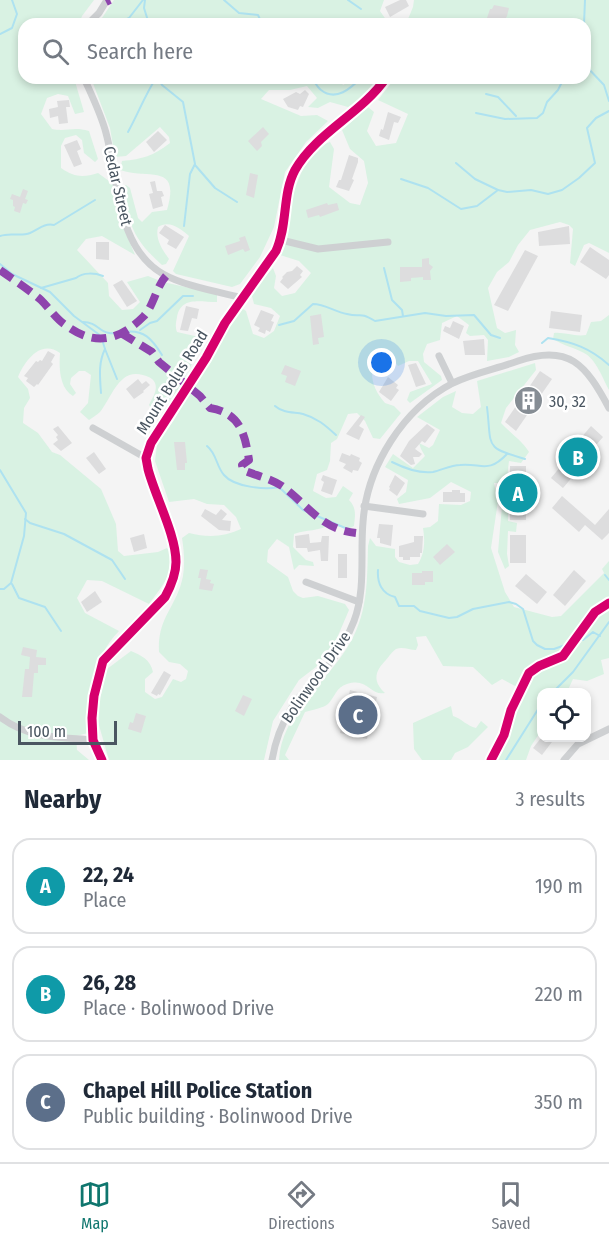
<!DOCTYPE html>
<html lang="en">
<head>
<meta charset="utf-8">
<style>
	:root { --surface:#fff; --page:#f2f2f3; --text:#1f2937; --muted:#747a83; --line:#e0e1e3; --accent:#0f766e }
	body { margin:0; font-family:"Fira Sans Condensed",sans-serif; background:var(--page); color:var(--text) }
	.controls { position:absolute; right:18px; bottom:18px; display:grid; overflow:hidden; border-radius:12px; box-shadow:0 3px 9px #0003 }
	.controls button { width:54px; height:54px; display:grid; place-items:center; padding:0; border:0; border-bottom:2px solid var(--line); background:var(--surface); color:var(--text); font:30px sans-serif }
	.scale { position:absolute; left:18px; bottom:15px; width:99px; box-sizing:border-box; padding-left:6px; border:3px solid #4a5661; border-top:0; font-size:16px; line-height:21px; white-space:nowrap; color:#4a5661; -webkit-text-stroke:4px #fff; paint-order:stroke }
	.you { position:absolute; left:382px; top:363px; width:21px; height:21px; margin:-15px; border:4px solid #fff; border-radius:50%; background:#1a73e8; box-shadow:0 0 0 9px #1a73e833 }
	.badge { display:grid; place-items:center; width:39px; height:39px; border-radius:50%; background:var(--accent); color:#fff; font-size:20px; font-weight:700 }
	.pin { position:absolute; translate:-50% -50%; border:3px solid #fff; box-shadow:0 2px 6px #0006 }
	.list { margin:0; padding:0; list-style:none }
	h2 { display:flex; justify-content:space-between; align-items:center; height:78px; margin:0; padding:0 24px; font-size:26px }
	h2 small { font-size:20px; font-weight:400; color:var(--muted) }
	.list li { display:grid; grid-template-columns:39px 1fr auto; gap:18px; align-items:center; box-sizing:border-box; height:96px; margin:0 12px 12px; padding:0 12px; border:2px solid var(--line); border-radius:18px }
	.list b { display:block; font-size:22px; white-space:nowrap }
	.list p { margin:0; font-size:20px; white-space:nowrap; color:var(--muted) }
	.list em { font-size:20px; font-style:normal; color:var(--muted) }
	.icon { flex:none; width:33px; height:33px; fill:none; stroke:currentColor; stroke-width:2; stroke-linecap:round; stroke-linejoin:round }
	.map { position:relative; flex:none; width:609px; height:760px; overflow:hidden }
	.search { position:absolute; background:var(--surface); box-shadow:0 3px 9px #0003; left:18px; right:18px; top:18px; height:66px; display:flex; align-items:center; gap:15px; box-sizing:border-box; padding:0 21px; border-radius:18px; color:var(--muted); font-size:22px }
	.sheet { height:402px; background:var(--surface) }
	nav { display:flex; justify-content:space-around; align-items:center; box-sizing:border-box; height:84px; border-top:2px solid var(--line); background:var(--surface); font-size:16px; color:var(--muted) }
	nav a { display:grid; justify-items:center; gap:3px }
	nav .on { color:var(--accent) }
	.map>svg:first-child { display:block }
</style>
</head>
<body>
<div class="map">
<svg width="609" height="760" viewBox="0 0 609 760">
	<rect width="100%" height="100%" fill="#f4f4f4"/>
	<g fill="#d9f2e3">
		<path d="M0,0H94L82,16L79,24H24V78H74L84,112L75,114L68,96L58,94L47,98L41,114L52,129C67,132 73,126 89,131L98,159L95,162L84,153L82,140L76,135L65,138L61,146V168C74,177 83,178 98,173L113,184L118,214L135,255L102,236L86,239L77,250L108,283L109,296L122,310L133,309L140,302L127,282L148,276L163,282L217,294V302C200,302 181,296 177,317C176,323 175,326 177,332L199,337L203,343L178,390L157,416L149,405C152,398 158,391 155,383C153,378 147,376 143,375C119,368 112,397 100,412C97,415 93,417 89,420L80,412L88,403L91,375L85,371H79L71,378L70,384L76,393L73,396C59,388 59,367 60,353C41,339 25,360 18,377L28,389L30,398L24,408L23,423L38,433L52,452L60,455L101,489L116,524L118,551L124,556L158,552L167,548C180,567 160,589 149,604L102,581L87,580L77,598L85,613L119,631C92,659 88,695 88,733L76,736L77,750L89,760H0Z"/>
		<polygon points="114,0 384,0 380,11 389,24 98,24"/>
		<path d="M414,0H609V253L589,243L584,245L575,266L570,263L573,229L569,225L560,222L530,230L518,245L509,262L497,272L488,288L497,328L505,333L516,330L515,345L519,352L509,357L487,361L488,340L484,335L470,336L466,333L469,325L457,316L442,323L440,340L427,344L423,354L424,362L441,376L442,380L410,403L407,400L410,392L432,384L418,361H409L398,366L393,359L375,356C369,375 372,388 385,403L394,406L401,413L380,439L373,438L365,421L357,413L348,414L337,439L331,443L330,461L327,470L317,474L313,491L326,498L336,497L343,486L353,493L349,500C357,508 355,516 354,526L348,529L331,524C318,532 307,529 294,534L293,547L306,560L313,562L314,566L299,565L294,570L289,547L277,539L268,550L267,562L288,577L293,591L298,596L303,598L318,596L345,604L349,610L337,638L325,655L316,667L299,680L273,721L264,760H109L96,715L107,669L131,651C142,656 150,659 153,672L145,679V692L155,699L162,697L173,679L181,682L186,679L188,671L180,664L169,662L159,652C157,617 177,607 183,576C185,563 184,551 182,538L189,533C208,538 224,537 241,529L236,517L224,505L207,504L194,499L169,502L155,461L157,445L174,420L240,307L246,311L253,334L264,338L274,331L280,316L271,308L254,304L251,292L273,268L276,276L274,288L282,296L295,293L311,273L299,261L280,255C288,222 294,155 330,142L334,149L329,187L350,203L360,205L368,183L364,161L350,149L342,130L368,107L374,112L367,131L376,146L396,143L408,114L378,100L395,78H585V24H406L413,7Z"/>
		<path d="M91,78H339L343,85L356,78H378L362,98L348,107L330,102L318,108L308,107L317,98L307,86L290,90H269L261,99L301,116L317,115L328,121L306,142L285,172L274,227L260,257L240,284L232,287L176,274L173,271L189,236C180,228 169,220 158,227C155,239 162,249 169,259L166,264L162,265C131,237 131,226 121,187L126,185L130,188L138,218L142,222L152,212L167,210C181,162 148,180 120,170L122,161C143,159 153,156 170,143L169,137L160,127L126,156L115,157L110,128Z"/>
		<path d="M609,315V390C603,379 596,359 584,353C573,347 564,346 553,339L554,333C565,332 575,337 586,335L591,322L601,321Z"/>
		<path d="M535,363L536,370L506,408L501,423C511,434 522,440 529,452L521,463L509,461C506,481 508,501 508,521L517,523L516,532L508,531L507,554L509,566L505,569L498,552L503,494L499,483H494L498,501L491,548L505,592L514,607L552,617L561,616L604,573L602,569L609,561V602L590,616L563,653L535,666L534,665L526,671L517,687L502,679L492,685L473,667L443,666L426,636L416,637L418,645L416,650C409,650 403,646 396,649C393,651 389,656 386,660C375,671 372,681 385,693C370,696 368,677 347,684C336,687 335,697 328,704C323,708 312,710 305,712L285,755L289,760H279C282,713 324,685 347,648C368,615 367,583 368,546L370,538L376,546L395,549V557L399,562L410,565L418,564C425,553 425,540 423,528L430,527L438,521L439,504L461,505L470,501L471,492L451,482L430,498L399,504L397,499L406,492L408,480L385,467L393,454L413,468L425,456L421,449L419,443L429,448L433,445L440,430L417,417L443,397L456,391L452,407L462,413L473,414L481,407L477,381Z"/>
		<path d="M609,606V658L601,660L604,674L587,681L573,679L567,692H542L541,731L531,746L526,760H492L529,676C539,664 555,666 566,656C583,639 586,619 609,606Z"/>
		<path d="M451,706L453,716C462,719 467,726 476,728L481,721L488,727L468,747L455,753L451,760H422L414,749L413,723Z"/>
	</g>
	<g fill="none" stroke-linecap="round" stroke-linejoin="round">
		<g stroke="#aee2f0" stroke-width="2">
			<polyline points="145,0 144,8 149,24"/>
			<polyline points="224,0 239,13 258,15 262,24"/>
			<polyline points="348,0 361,9"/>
			<polyline points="117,24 129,18 143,0"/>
			<polyline points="584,24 585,0"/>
			<polyline points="0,34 12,28 17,14 12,0"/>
			<polyline points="585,65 604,85 609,101"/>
			<polyline points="158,78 162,85 183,102 195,164 190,174 184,226"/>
			<path d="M312,78C315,82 317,87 321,90C336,102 351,88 361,78"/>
			<polyline points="486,94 498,97 516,116"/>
			<polyline points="476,113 505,119 537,118 543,113 547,102 558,90 564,78"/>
			<path d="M128,132C138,114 145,95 156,78"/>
			<polyline points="456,163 475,179 498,190 507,192 531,190 548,194 562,190 579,178 595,163 587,128 596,118 609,111"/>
			<polyline points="195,165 215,188 237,202"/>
			<polyline points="401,179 428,188 461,209 477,206 498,190"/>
			<path d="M0,236C10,232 20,237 30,233C39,229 44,223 54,225L95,200"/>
			<path d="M0,264L12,274L50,292L74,316L101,336L105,349C98,363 100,378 101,393"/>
			<polyline points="384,268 392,300 402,310 403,316"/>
			<path d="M41,288L76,278C83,272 95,273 103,276"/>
			<path d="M83,322C97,322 98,331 109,333C114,334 119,332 124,332C144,329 152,339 162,355"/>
			<path d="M279,325L294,321L313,304C325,304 335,312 347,314C362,318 358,311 375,321L425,313L446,316L474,315L491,335L500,338"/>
			<polyline points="140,330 150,323 157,321 183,296 193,296"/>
			<path d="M542,343L548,338C573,342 590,348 609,365"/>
			<polyline points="105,349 117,379"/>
			<path d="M275,406C283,413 293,412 303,414C317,418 325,425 336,435"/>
			<path d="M487,407C492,447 483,447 525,459"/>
			<path d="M207,446C217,454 216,466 224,475C234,487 265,490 279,487L303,510L350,530"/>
			<path d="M392,462C404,468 419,474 433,472C442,470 451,465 460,465C482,463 488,474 507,454"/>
			<polyline points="0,470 26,513 24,536 11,583 4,589 0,589"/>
			<polyline points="25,519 30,523 64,534 112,560 125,579"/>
			<path d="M378,570C377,583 382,594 395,597L399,606H414L420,611L449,618L457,617L473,609L509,602L516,604L523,609L533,641L537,645L545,649H554L568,644"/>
			<polyline points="605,575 609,580"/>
			<polyline points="12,584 19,598 45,607 61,631"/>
			<polyline points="581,640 583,640 593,632 600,636"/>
			<polyline points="553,692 573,672 609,622"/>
			<polyline points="506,760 542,703"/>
		</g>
	</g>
	<g fill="#ddddde">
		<polygon points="400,0 406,0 409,6 390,17 385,7"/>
		<polygon points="494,5 509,8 507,16 503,23 494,20 493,24 485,24 490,9 492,9"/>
		<polygon points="305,90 309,94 303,107 300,106 298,110 288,107 283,99 296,92 300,94"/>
		<polygon points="69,100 70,107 66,107 68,123 59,124 58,116 50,118 49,109 58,107 57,101"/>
		<polygon points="388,112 401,117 398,123 394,122 389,140 379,136 381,129 383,130"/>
		<polygon points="263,127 269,134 261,142 262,146 257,151 248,141"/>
		<polygon points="158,131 167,140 154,152 146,142"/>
		<polygon points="77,140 81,149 77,151 82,164 74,167 64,145"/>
		<polygon points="349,155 358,158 358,162 352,179 354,180 349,191 336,187 339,180 341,180"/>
		<polygon points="250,173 258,175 254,198 246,195"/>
		<polygon points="155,181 157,191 162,191 164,196 161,197 163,206 153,209 149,194 153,193 150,182"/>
		<polygon points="23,189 28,191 25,199 28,200 26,204 23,203 20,213 14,211 15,207 13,206 13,200 10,199 12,194 20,197"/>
		<polygon points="327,203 328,205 337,203 339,210 320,217 319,215 308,218 306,210"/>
		<polygon points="165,225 184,237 176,249 167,244 169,240 159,233"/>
		<polygon points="569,226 570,244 539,246 538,232"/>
		<polygon points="245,236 250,250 245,252 243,249 228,255 225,246 240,241 239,238"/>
		<polygon points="96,242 109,242 109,260 96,259"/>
		<polygon points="590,247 609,260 609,275 606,279 580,262"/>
		<polygon points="525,250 538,256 508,311 494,305"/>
		<polygon points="429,258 429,264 433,267 430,271 431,280 423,280 423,277 411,278 411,281 400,282 400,267 422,267 422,259"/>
		<polygon points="297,266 303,271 300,275 302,277 288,289 280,282 283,278 282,277 287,272 292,271"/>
		<polygon points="122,280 137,301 127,307 113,285"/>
		<polygon points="186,306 199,309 197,319 192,318 188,331 180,330"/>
		<polygon points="261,310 274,315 271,321 274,322 270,332 266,330 265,334 258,331 260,328 254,325"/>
		<polygon points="551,311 582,315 580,332 549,328"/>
		<polygon points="321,314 324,337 318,338 319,344 313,345 310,316"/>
		<polygon points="453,321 464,326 459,339 443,331 445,326 450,328"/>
		<polygon points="484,339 485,355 465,355 463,341"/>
		<polygon points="48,351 55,355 51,362 53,364 38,385 37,384 34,387 26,381 28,378 24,376 36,361 38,362 40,360 42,361"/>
		<polygon points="416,363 426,384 416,387 408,365"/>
		<polygon points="285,365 301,371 295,386 285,382 287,376 281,374"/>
		<polygon points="540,371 552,379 516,431 505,422"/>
		<polygon points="388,377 398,385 396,388 399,390 391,401 379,392"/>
		<polygon points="138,379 142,384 146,381 150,385 143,391 144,392 134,399 126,389"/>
		<polygon points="361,415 365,417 359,426 364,429 359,440 346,434"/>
		<polygon points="427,424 435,430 425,443 422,441 415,449 422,454 419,457 413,457 415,464 411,465 400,456 409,441"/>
		<polygon points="58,426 72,443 61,451 53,444 58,440 56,437 58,435 53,429"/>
		<polygon points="591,426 603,437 583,460 585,462 563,488 551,478 572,453 570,451"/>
		<polygon points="174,442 185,442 187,463 185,463 185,470 177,470"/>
		<polygon points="94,452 106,469 99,474 86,458"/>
		<polygon points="342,453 350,456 351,454 360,458 359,461 362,463 358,471 353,470 352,473 343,468 346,464 339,461"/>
		<rect x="510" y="466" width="16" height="54"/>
		<polygon points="323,475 337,480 332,495 321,491 324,482 321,480"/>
		<polygon points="395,475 405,483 397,496 389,490 390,488 389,487"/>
		<polygon points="452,490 460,490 460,493 465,493 465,502 443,502 443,492 452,492"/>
		<polygon points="562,496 595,525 609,509 609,533 602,540 585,525 579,532 552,508"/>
		<polygon points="205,509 216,515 221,509 227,514 222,520 231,521 230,531 219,530 201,516"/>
		<polygon points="379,524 393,525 391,546 380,543 380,538 377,538"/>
		<polygon points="144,534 147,548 134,552 130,538"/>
		<polygon points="309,534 310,543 321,542 322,536 329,536 328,561 321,561 320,550 308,552 307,548 296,548 295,536"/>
		<rect x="510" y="535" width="16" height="28"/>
		<polygon points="414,536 423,536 422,553 420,553 420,557 410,557 410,560 403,560 403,557 399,557 399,546 414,542"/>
		<polygon points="447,544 455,552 440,565 433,557"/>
		<rect x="338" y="554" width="9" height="24"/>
		<polygon points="200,569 208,570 206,579 211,580 210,583 214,584 212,591 199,589 201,578 198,578"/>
		<polygon points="574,570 586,581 565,606 553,595"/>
		<polygon points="422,571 433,571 433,582 425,582 425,585 412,585 412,573 422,573"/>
		<polygon points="526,574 547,592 537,604 515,586"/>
		<polygon points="95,591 102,602 87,612 81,602"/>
		<polygon points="23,647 37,650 36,657 46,658 46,665 38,665 38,673 34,673 32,697 22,697 25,669 29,669 30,657 21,655"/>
		<polygon points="164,671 171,675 160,695 158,694 157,696 151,693"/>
		<polygon points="350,690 377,697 367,739 340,733"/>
		<polygon points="243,695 252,699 244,716 235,711"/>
		<polygon points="136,713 146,716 141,733 128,729 130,722 133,723"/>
		<polygon points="541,738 555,738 542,755 533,748"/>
	</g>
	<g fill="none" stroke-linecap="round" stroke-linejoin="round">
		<g stroke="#ced0d2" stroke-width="7">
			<polyline points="88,24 99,13 107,0"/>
			<path d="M84,78C92,96 101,114 106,133C119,180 116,247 163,274C184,286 219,292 243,298"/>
			<polyline points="281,240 318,249 388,242"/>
			<polyline points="439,356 452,383"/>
			<polyline points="93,428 146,458"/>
			<polyline points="364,506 423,514"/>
			<polyline points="306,582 359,602"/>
			<path d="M0,717C29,739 59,737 93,740"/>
			<path d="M102,760L93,740L92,718L94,696L103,661L165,597C171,586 176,575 176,562C176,535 155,496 148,469L146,458L151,443L206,358L225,323L276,251C288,225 282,194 295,170C316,133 362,113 386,78"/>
			<path d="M272,760C275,742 281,725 291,709C300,693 314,681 326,668C337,655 348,637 354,621C366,589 360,555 363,522C367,466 403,409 453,383C474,373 496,369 518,361C569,343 586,365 609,408"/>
			<polyline points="564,760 578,744 609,729"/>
		</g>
		<g stroke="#8e44ad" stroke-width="8" stroke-dasharray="15 8" stroke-linecap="butt">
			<polyline points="106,2 110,0"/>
			<path d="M0,270C14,280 28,289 41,300C50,309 57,320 67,326C96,347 120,340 144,316C154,305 156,287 166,276"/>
			<path d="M121,333L152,352L159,362L200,396L210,408C241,413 245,435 249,460L242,465L243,470C257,476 274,479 286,489C310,508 322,529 356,533"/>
		</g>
		<defs>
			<g id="cycleway">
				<path d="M102,760L93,740L92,718L94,696L103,661L165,597C171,586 176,575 176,562C176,535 155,496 148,469L146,458L151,443L206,358L225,323L276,251C288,225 282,194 295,170C316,133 362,113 386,78"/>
				<polyline points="491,760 504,735 511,710 529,673 539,666 563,656 595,612 609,603"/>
			</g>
		</defs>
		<use href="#cycleway" stroke="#fff" stroke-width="13"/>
		<use href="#cycleway" stroke="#d6006c" stroke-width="9"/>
	</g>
	<defs>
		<symbol id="building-disc" viewBox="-11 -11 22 22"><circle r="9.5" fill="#868d94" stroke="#fff"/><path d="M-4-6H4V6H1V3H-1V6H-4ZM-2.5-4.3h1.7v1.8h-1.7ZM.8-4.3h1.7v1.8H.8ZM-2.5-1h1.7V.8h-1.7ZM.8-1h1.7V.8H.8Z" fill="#fff"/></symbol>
	</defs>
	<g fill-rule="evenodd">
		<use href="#building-disc" x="512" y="384" width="33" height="33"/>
	</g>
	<g text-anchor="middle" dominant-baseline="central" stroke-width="5" stroke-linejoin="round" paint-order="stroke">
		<g font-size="16" fill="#4a5661" stroke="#fff">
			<text transform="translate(118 186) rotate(77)">Cedar Street</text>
			<text transform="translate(172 382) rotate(-58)">Mount Bolus Road</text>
			<text transform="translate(316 677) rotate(-55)">Bolinwood Drive</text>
		</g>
		<g font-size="16" fill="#4a5661" stroke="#fff" text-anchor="start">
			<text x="549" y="401">30, 32</text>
		</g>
	</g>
</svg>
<div class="controls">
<button><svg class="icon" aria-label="locate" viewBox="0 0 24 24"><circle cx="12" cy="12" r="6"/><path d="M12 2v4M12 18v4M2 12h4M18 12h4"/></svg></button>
</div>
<div class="scale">100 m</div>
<div class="you"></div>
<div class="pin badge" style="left:518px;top:493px;background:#0f9aa8">A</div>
<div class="pin badge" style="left:578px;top:457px;background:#0f9aa8">B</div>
<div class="pin badge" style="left:358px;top:715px;background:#5c6f8a">C</div>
<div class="search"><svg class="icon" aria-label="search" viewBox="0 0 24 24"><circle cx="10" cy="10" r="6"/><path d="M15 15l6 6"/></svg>Search here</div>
</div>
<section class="sheet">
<h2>Nearby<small>3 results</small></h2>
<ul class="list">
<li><span class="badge" style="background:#0f9aa8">A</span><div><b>22, 24</b><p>Place</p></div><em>190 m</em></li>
<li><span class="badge" style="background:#0f9aa8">B</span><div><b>26, 28</b><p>Place · Bolinwood Drive</p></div><em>220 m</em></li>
<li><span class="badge" style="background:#5c6f8a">C</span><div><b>Chapel Hill Police Station</b><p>Public building · Bolinwood Drive</p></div><em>350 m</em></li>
</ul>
</section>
<nav>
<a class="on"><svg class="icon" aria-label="map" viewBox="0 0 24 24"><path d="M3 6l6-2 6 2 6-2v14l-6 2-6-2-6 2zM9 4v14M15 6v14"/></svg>Map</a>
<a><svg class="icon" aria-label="directions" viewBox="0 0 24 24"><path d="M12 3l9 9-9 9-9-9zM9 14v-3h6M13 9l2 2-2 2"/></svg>Directions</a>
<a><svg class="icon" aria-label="saved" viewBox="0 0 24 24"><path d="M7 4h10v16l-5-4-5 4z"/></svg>Saved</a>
</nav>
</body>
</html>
